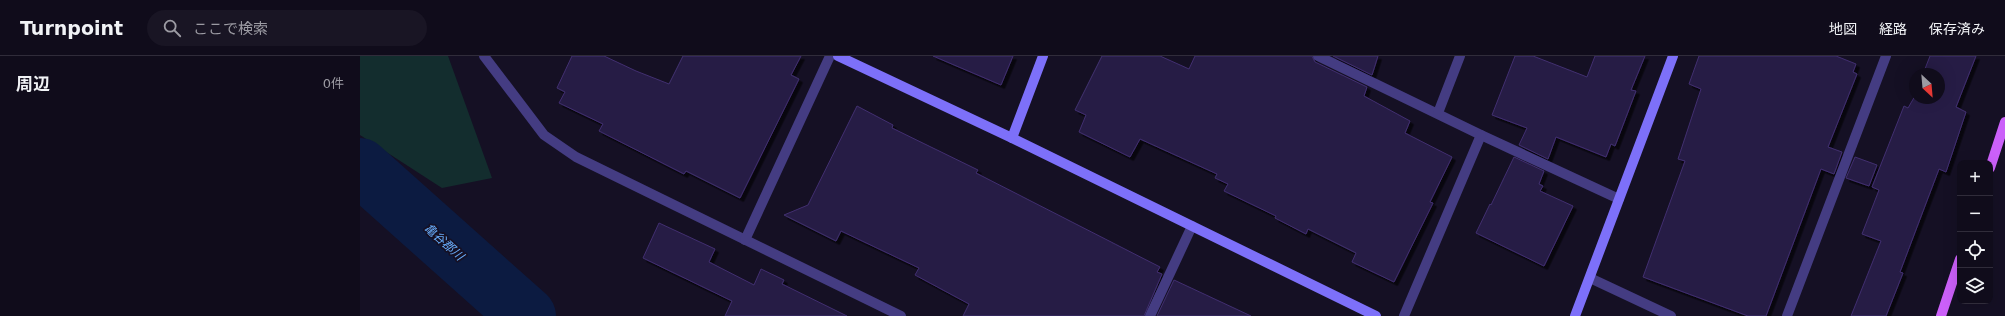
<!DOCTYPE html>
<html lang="ja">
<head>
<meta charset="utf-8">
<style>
	:root { --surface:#100c1b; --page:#191524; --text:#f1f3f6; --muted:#9c9ba3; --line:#302c3a }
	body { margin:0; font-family:"DejaVu Sans","Noto Sans JP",sans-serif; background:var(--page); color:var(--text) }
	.controls { position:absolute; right:12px; bottom:12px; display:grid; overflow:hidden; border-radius:8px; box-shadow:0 4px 16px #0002 }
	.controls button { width:36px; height:36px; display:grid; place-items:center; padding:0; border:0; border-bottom:1px solid var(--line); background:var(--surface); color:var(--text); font:20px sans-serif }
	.compass { position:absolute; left:1549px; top:12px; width:36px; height:36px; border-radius:50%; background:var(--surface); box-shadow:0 4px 16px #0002; rotate:154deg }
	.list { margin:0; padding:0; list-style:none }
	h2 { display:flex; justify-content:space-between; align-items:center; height:52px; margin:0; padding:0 16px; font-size:17px }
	h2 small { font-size:13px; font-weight:400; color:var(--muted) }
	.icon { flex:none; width:22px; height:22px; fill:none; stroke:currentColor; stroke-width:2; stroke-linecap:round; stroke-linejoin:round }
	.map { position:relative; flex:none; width:1645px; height:260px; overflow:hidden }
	header { display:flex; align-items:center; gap:24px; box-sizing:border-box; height:56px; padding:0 20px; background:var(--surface); border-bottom:1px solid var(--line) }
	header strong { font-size:19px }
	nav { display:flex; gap:22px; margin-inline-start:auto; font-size:14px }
	.search { width:280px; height:36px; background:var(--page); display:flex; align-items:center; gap:10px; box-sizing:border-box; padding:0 14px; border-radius:22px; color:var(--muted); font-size:15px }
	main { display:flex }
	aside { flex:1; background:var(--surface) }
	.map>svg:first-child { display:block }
</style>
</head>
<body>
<header>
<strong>Turnpoint</strong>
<div class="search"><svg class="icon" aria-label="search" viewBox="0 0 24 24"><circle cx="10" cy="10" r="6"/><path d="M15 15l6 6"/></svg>ここで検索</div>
<nav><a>地図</a><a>経路</a><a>保存済み</a></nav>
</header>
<main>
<aside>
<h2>周辺<small>0件</small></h2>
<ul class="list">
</ul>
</aside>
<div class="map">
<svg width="1645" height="260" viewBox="0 0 1645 260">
	<defs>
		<filter id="shadow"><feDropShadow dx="3.5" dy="3.5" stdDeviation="0" flood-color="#0009"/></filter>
	</defs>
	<rect width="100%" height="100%" fill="#151024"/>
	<polygon fill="#132d2e" points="0,0 88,0 132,122 82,132 0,79"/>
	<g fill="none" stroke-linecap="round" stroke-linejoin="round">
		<polyline stroke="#0c1b41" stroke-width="58" points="0,111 167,260"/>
	</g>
	<g fill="#271c45" stroke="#412f70" filter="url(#shadow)">
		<polygon points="212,0 244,0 276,15 309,28 323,0 441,0 431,19 439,23 380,142 326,115 324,118 239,75 243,68 199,47 205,36 197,32"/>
		<polygon points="573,0 653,0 641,29"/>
		<polygon points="742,0 800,0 829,13 835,0 952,0 955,6 1007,31 1004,40 1050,65 1045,77 1092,101 1070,146 1073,147 1034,226 992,206 996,197 948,173 946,178 915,162 916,160 864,135 868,128 855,122 857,118 780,83 770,101 719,76 726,59 715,54"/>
		<polygon points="973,0 1018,0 1012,19"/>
		<polygon points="1155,0 1173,0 1227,21 1235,0 1285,0 1271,34 1276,35 1255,90 1251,88 1246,101 1196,81 1188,103 1159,89 1167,72 1132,59"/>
		<polygon points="1339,0 1476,0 1496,8 1493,16 1497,18 1468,91 1482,96 1474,118 1461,113 1406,260 1388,260 1283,221 1325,105 1318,103 1341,33 1329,28"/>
		<polygon points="1570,0 1616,0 1596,51 1606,56 1586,116 1579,113 1540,216 1543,217 1526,260 1491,260 1521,185 1502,178 1519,134 1512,131 1544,50 1548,52 1555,40 1555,42 1579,42 1579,18 1563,18"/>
		<polygon points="497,50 533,69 532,72 618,114 616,117 800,211 797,216 802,218 784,260 603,260 609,248 555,219 559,212 481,175 476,185 424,159 448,149"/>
		<polygon points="1154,101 1184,115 1179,128 1183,130 1180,135 1213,150 1184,210 1116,177 1130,148 1131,149"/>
		<polygon points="1495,101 1517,109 1509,130 1486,122"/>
		<polygon points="299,167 355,193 349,206 394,229 401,213 424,224 422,228 487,260 365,260 372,245 283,202"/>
		<polygon points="814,224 891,260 797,260"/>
	</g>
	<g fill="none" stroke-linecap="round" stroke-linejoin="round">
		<polyline stroke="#443c82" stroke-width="10" points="790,260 832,170"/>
		<g stroke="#443c82" stroke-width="10">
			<polyline points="124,0 184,79 216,101 541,260"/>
			<polyline points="958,0 1121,79 1259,143"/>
			<polyline points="1078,57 1100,0"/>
			<polyline points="385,184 470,0"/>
			<polyline points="1230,222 1311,260"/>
			<polyline points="1044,260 1121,79"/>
			<polyline points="1427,260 1526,0"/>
		</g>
		<g stroke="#7d70f9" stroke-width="10">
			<polyline points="478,0 652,82 1016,260"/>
			<polyline points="652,82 683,0"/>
			<polyline points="1215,260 1313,0"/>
		</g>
		<g stroke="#cb60f9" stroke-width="10">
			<polyline points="1630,112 1645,66"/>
			<polyline points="1581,260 1600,203"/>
		</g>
	</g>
	<g text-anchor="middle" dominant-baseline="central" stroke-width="3.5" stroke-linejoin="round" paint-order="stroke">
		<g font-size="12" font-style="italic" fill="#67abf9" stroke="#151024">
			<text transform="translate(84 186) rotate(42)">亀谷郡川</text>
		</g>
	</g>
</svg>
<div class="controls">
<button>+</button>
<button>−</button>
<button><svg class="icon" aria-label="locate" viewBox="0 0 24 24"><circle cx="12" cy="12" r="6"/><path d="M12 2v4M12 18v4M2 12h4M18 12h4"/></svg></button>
<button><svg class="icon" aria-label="layers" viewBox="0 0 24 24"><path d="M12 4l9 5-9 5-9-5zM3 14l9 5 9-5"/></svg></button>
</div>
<svg class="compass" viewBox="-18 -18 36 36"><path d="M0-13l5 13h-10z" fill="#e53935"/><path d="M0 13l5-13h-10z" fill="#9c9ba3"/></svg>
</div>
</main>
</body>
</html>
